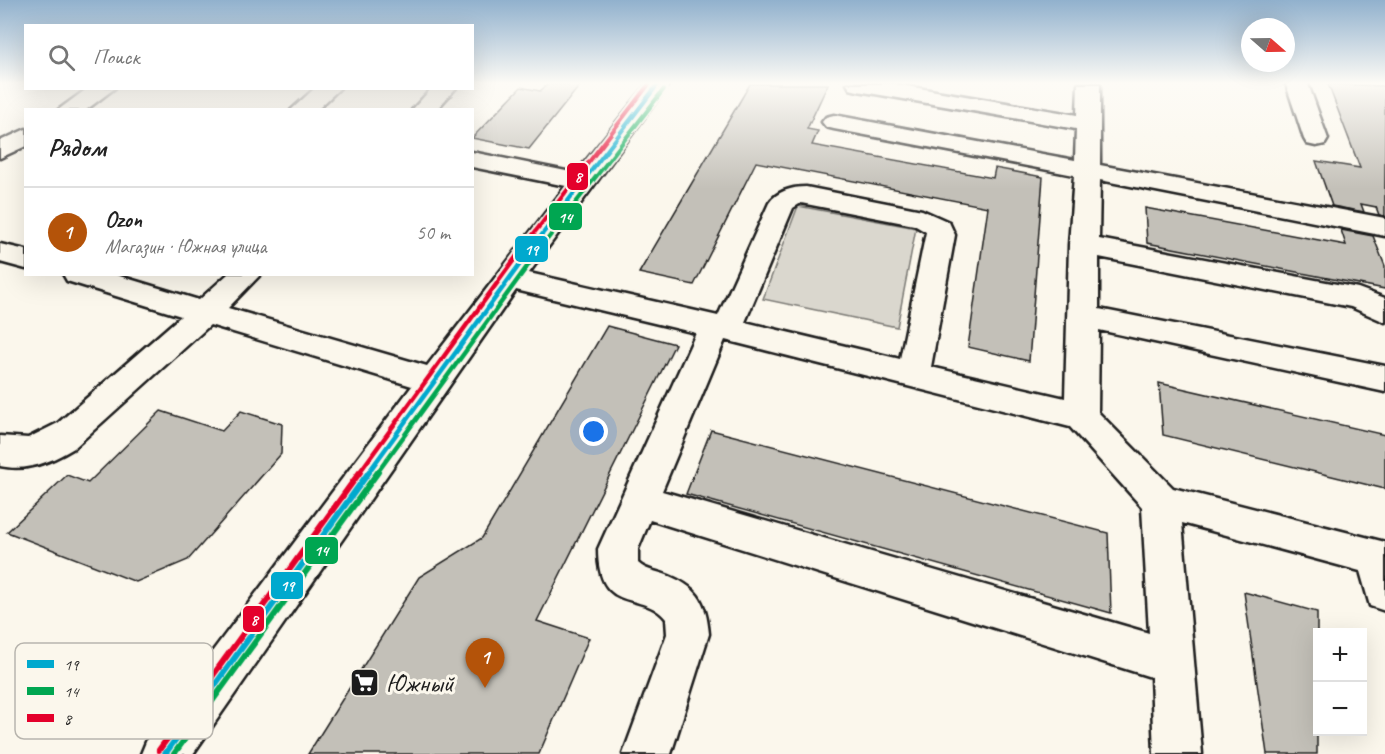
<!DOCTYPE html>
<html lang="ru">
<head>
<meta charset="utf-8">
<style>
	:root { --surface:#fff; --page:#f6f6f6; --text:#222; --muted:#767676; --line:#e0e0e0; --accent:#b45309 }
	body { margin:0; font-family:Caveat,sans-serif; background:var(--page); color:var(--text) }
	.controls { position:absolute; right:18px; bottom:18px; display:grid; overflow:hidden; border-radius:0px; box-shadow:0 6px 24px #0002 }
	.controls button { width:54px; height:54px; display:grid; place-items:center; padding:0; border:0; border-bottom:2px solid var(--line); background:var(--surface); color:var(--text); font:30px sans-serif }
	.compass { position:absolute; left:1241px; top:18px; width:54px; height:54px; border-radius:50%; background:var(--surface); box-shadow:0 6px 24px #0002; rotate:110deg }
	.you { position:absolute; left:594px; top:432px; width:21px; height:21px; margin:-15px; border:4px solid #fff; border-radius:50%; background:#1a73e8; box-shadow:0 0 0 9px #1a73e833 }
	.badge { display:grid; place-items:center; width:39px; height:39px; border-radius:50%; background:var(--accent); color:#fff; font-size:20px; font-weight:700 }
	.pin { position:absolute; translate:-50% -50px; filter:drop-shadow(0 2px 3px #0008) }
	.pin::after { content:''; position:absolute; top:32px; width:21px; height:18px; background:inherit; clip-path:polygon(0 0,100% 0,50% 100%) }
	.list { margin:0; padding:0; list-style:none }
	h2 { display:flex; justify-content:space-between; align-items:center; height:78px; margin:0; padding:0 24px; font-size:26px }
	h2 small { font-size:20px; font-weight:400; color:var(--muted) }
	.list li { display:grid; grid-template-columns:39px 1fr auto; gap:18px; align-items:center; box-sizing:border-box; height:90px; padding:0 24px; border-top:2px solid var(--line) }
	.list b { display:block; font-size:22px; white-space:nowrap }
	.list p { margin:0; font-size:20px; white-space:nowrap; color:var(--muted) }
	.list em { font-size:20px; font-style:normal; color:var(--muted) }
	.icon { flex:none; width:33px; height:33px; fill:none; stroke:currentColor; stroke-width:2; stroke-linecap:round; stroke-linejoin:round }
	.map { position:relative; flex:none; width:1385px; height:754px; overflow:hidden }
	.search { position:absolute; background:var(--surface); box-shadow:0 6px 24px #0002; left:24px; top:24px; width:450px; height:66px; display:flex; align-items:center; gap:15px; box-sizing:border-box; padding:0 21px; border-radius:0px; color:var(--muted); font-size:22px }
	.panel { position:absolute; background:var(--surface); box-shadow:0 6px 24px #0002; left:24px; top:108px; width:450px; height:168px; border-radius:0px }
	.map>svg:first-child { display:block }
</style>
</head>
<body>
<div class="map">
<svg width="1385" height="754" viewBox="0 0 1385 754">
	<rect width="100%" height="100%" fill="#fbf7ec"/>
	<filter id="ink" filterUnits="userSpaceOnUse"><feTurbulence type="fractalNoise" baseFrequency=".0167" numOctaves="2"/><feDisplacementMap in="SourceGraphic" scale="12" xChannelSelector="R" yChannelSelector="G"/><feConvolveMatrix kernelMatrix="1 2 1 2 8 2 1 2 1" color-interpolation-filters="sRGB"/></filter>
	<g filter="url(#ink)">
		<polygon fill="#dad7ce" stroke="#7b7a75" stroke-width="1.5" points="798,206 916,228 897,327 763,299"/>
		<g fill="#c3c0b8" stroke="#1c1c1c" stroke-width="1.5">
			<polygon points="548,84 581,84 529,149 472,138 521,87 540,91"/>
			<polygon points="750,84 828,84 807,129 818,131 812,145 993,178 995,168 1043,177 1029,361 968,347 988,207 756,162 694,285 639,273"/>
			<polygon points="1328,84 1385,86 1385,216 1379,215 1376,207 1361,204 1364,212 1332,206 1316,161 1360,168"/>
			<polygon points="1145,208 1346,245 1341,230 1373,236 1385,266 1385,289 1147,243"/>
			<polygon points="607,326 675,344 537,621 589,638 539,754 308,754 419,577 482,538"/>
			<polygon points="1159,383 1385,435 1385,489 1163,435"/>
			<polygon points="161,411 222,431 241,411 282,424 281,454 188,560 136,582 7,532 67,475 88,483"/>
			<polygon points="711,430 1108,533 1111,613 686,494"/>
			<polygon points="1244,592 1317,612 1317,754 1267,754"/>
		</g>
		<g fill="none" stroke-linecap="round" stroke-linejoin="round">
			<defs>
				<g id="minor">
					<path d="M647,84H669L529,273L718,316L769,203C777,191 792,187 806,187L922,210L949,222L955,235L931,367L1065,398L1069,245L1074,175L834,129L826,127L822,122L826,117L834,115L1075,160L1076,129L858,91L850,89L847,84H895L1077,115L1078,84H1100V165L1385,218V236L1100,180L1099,239L1358,288L1385,298V322L1351,307L1099,257V309L1385,366V392L1099,330L1098,412L1173,488L1385,542V611L1370,606L1360,571L1182,523L1202,754H1154L1151,677L650,520L638,549V563C645,570 655,571 664,574C697,586 706,600 709,634L671,754H623L667,634L666,619C643,589 598,617 598,549L696,333L516,290L193,754H141L148,737L412,386L210,325L74,448C51,462 27,472 0,466V436L28,438L58,423L181,316L67,281L63,274H113L199,300L228,274H261L228,308L427,366L566,186L472,167V152L576,173ZM801,203L914,225L926,232L900,359L745,322L793,208ZM725,340L1070,427L1142,507L1149,633L662,491Z"/>
					<polygon points="1286,84 1308,84 1328,139 1325,144 1316,146 1307,144 1304,139"/>
					<polygon points="88,88 115,88 86,110 58,110"/>
					<polygon points="315,88 340,88 317,110 291,110"/>
					<polygon points="432,88 456,88 436,110 412,110"/>
					<polygon points="26,129 26,146 0,158 0,141"/>
					<polygon points="0,244 26,250 26,269 0,262"/>
				</g>
			</defs>
			<use href="#minor" stroke="#1c1c1c" stroke-width="5"/>
			<use href="#minor" fill="#fbf7ec" fill-rule="evenodd"/>
			<defs>
				<polyline id="bus-1-far2" points="527,254 658,84"/>
				<polyline id="bus-1-far1" points="368,473 528,253"/>
				<polyline id="bus-1" points="165,754 369,472"/>
				<polyline id="bus-2-far2" points="536,254 664,89"/>
				<polyline id="bus-2-far1" points="377,473 537,253"/>
				<polyline id="bus-2" points="174,754 378,472"/>
				<polyline id="bus-3-far2" points="518,254 649,84"/>
				<polyline id="bus-3-far1" points="359,473 519,253"/>
				<polyline id="bus-3" points="159,750 360,472"/>
			</defs>
			<use href="#bus-1-far2" stroke="#fbf7ec" stroke-width="8"/>
			<use href="#bus-1-far1" stroke="#fbf7ec" stroke-width="9"/>
			<use href="#bus-1" stroke="#fbf7ec" stroke-width="10"/>
			<use href="#bus-2-far2" stroke="#fbf7ec" stroke-width="8"/>
			<use href="#bus-2-far1" stroke="#fbf7ec" stroke-width="9"/>
			<use href="#bus-2" stroke="#fbf7ec" stroke-width="10"/>
			<use href="#bus-3-far2" stroke="#fbf7ec" stroke-width="8"/>
			<use href="#bus-3-far1" stroke="#fbf7ec" stroke-width="9"/>
			<use href="#bus-3" stroke="#fbf7ec" stroke-width="10"/>
			<use href="#bus-1-far2" stroke="#00a9ce" stroke-width="4"/>
			<use href="#bus-1-far1" stroke="#00a9ce" stroke-width="4.5"/>
			<use href="#bus-1" stroke="#00a9ce" stroke-width="6"/>
			<use href="#bus-2-far2" stroke="#00a651" stroke-width="4"/>
			<use href="#bus-2-far1" stroke="#00a651" stroke-width="4.5"/>
			<use href="#bus-2" stroke="#00a651" stroke-width="6"/>
			<use href="#bus-3-far2" stroke="#e4002b" stroke-width="4"/>
			<use href="#bus-3-far1" stroke="#e4002b" stroke-width="4.5"/>
			<use href="#bus-3" stroke="#e4002b" stroke-width="6"/>
		</g>
	</g>
	<linearGradient id="sky" x2="0" y2="1"><stop stop-color="#91b1cd"/><stop offset="0.44" stop-color="#fdfbf6"/><stop offset="1" stop-color="#fdfbf6" stop-opacity="0"/></linearGradient>
	<rect width="1385" height="189" fill="url(#sky)"/>
	<defs>
		<symbol id="supermarket-square" viewBox="-11 -11 22 22"><rect x="-9" y="-9" width="18" height="18" rx="4" fill="#1c1c1c" stroke="#fbf7ec"/><path d="M-6-5.5h2.5l.6 2H6L4.5 2H-2.5L-4.4-4H-6ZM-1.5 3.2a1.3 1.3 0 1 0 .1 0ZM3 3.2a1.3 1.3 0 1 0 .1 0Z" fill="#fff"/></symbol>
	</defs>
	<g fill-rule="evenodd">
		<use href="#supermarket-square" x="348" y="666" width="33" height="33"/>
	</g>
	<g text-anchor="middle" dominant-baseline="central" stroke-width="6" stroke-linejoin="round" paint-order="stroke">
		<g font-size="26" fill="#1c1c1c" stroke="#fbf7ec" text-anchor="start">
			<text x="386" y="683">Южный</text>
		</g>
	</g>
	<rect x="15" y="643" width="198" height="96" rx="9" fill="#fbf7ec" stroke="#b8b5ae" stroke-width="1.5"/>
	<rect x="27" y="660" width="27" height="8" fill="#00a9ce"/>
	<rect x="27" y="687" width="27" height="8" fill="#00a651"/>
	<rect x="27" y="714" width="27" height="8" fill="#e4002b"/>
	<g font-size="16" fill="#1c1c1c">
		<text x="64" y="670">19</text>
		<text x="64" y="697">14</text>
		<text x="64" y="724">8</text>
	</g>
	<g stroke="#fbf7ec" stroke-width="2">
		<rect x="566" y="162" width="23" height="29" rx="6" fill="#e4002b"/>
		<rect x="548" y="202" width="35" height="29" rx="6" fill="#00a651"/>
		<rect x="514" y="235" width="35" height="28" rx="6" fill="#00a9ce"/>
		<rect x="304" y="536" width="35" height="29" rx="6" fill="#00a651"/>
		<rect x="270" y="571" width="34" height="29" rx="6" fill="#00a9ce"/>
		<rect x="242" y="605" width="23" height="28" rx="6" fill="#e4002b"/>
	</g>
	<g font-size="16" text-anchor="middle" font-weight="bold" fill="#fff">
		<text x="578" y="182">8</text>
		<text x="565" y="223">14</text>
		<text x="531" y="255">19</text>
		<text x="321" y="556">14</text>
		<text x="287" y="591">19</text>
		<text x="254" y="625">8</text>
	</g>
</svg>
<div class="controls">
<button>+</button>
<button>−</button>
</div>
<svg class="compass" viewBox="-18 -18 36 36"><path d="M0-13l5 13h-10z" fill="#e53935"/><path d="M0 13l5-13h-10z" fill="#767676"/></svg>
<div class="you"></div>
<div class="pin badge" style="left:485px;top:688px">1</div>
<div class="search"><svg class="icon" aria-label="search" viewBox="0 0 24 24"><circle cx="10" cy="10" r="6"/><path d="M15 15l6 6"/></svg>Поиск</div>
<section class="panel">
<h2>Рядом<small></small></h2>
<ul class="list">
<li><span class="badge">1</span><div><b>Ozon</b><p>Магазин · Южная улица</p></div><em>50 m</em></li>
</ul>
</section>
</div>
</body>
</html>
